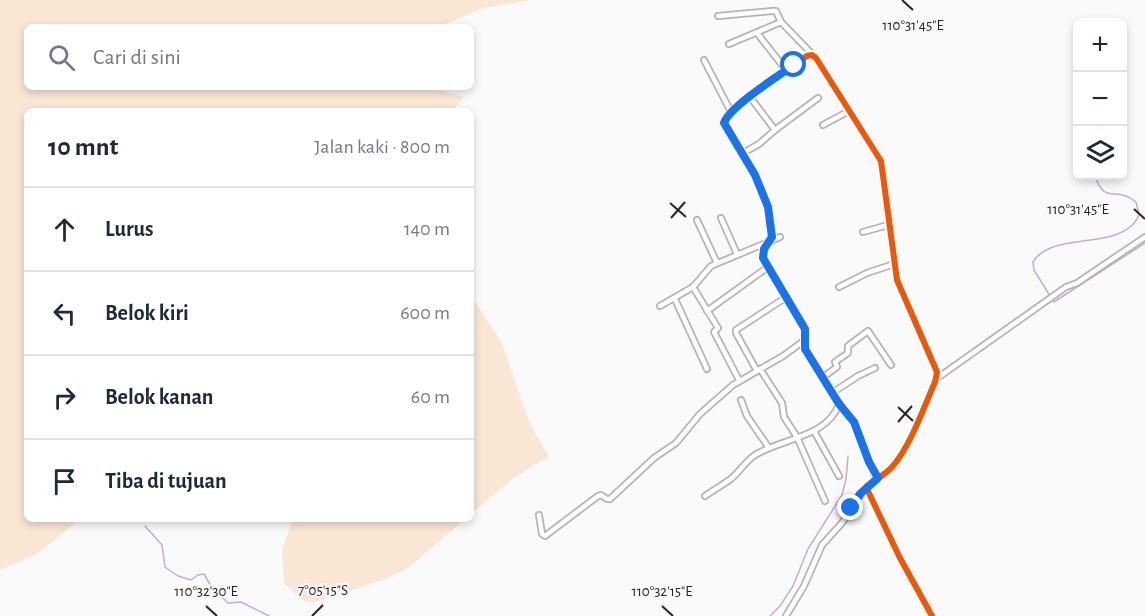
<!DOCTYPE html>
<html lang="id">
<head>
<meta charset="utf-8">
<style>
	:root { --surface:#fff; --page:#f6f6f7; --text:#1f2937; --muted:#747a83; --line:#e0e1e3 }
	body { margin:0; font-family:"Alegreya Sans",sans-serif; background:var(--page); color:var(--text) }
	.controls { position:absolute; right:18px; top:18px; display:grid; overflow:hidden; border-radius:9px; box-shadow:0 3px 9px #0003 }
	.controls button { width:54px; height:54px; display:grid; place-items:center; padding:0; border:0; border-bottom:2px solid var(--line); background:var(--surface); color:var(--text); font:30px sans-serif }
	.stop { position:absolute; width:18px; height:18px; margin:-14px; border:4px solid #1a73e8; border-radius:50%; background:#fff }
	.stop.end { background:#1a73e8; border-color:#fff; box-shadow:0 2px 6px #0008 }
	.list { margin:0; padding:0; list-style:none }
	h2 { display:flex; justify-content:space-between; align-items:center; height:78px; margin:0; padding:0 24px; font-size:26px }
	h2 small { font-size:20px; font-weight:400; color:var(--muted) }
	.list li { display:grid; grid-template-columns:39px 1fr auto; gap:18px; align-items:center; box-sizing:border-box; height:84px; padding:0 24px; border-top:2px solid var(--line) }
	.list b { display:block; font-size:22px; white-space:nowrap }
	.list em { font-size:20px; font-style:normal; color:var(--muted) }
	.icon { flex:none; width:33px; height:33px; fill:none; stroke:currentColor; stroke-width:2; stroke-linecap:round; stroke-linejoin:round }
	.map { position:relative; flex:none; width:1145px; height:616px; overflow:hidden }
	.search { position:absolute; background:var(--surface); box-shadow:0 3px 9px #0003; left:24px; top:24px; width:450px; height:66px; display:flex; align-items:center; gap:15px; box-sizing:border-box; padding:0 21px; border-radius:9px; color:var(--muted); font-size:22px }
	.panel { position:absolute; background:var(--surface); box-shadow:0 3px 9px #0003; left:24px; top:108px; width:450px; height:414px; border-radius:9px }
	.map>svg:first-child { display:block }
</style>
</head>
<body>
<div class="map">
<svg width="1145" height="616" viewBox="0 0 1145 616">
	<rect width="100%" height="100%" fill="#fafafa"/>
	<g fill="#f9e6d5">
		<polygon points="0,0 530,0 483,8 439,27 27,27 27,87 430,87 464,97 452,111 27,111 27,519 80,519 37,554 0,570"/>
		<polygon points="471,296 502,343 523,405 533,430 549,456 512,479 471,514"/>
		<polygon points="293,519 465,519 408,568 383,580 311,603 301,599 284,583 282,549"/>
	</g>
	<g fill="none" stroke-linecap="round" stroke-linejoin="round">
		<g stroke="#c3acdc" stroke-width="1.5">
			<path d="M1050,296L1034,270L1033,262C1053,229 1123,253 1139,215L1136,202C1116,185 1105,206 1095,176"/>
			<polyline points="1052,299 1054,302 1145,243"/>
			<polyline points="145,526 162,545 165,567 178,576 191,580 198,575 204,574 211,586 228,603 241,602 269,616"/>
			<polyline points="770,616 780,606 793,586 808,549 842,495 846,479 848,456"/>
		</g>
		<defs>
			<g id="minor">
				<polyline points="718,16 772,11 776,11 781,22"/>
				<polyline points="757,33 786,70"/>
				<polyline points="729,44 781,22 814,56"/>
				<polyline points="704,60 731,112"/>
				<polyline points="750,97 775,130 818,98"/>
				<polyline points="823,125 849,111"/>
				<polyline points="743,153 759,144 775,130"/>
				<polyline points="721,218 737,254"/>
				<polyline points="697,220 717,263"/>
				<polyline points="863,232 888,225"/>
				<polyline points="693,287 718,328 714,332 739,380"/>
				<polyline points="839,287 867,273 894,264"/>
				<polyline points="675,299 707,369"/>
				<polyline points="660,306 693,287 711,266 780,237"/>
				<polyline points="707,311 768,267"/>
				<polyline points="760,369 782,403 784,417 797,437 825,501"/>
				<polyline points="757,371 736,333 736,330 785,298"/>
				<polyline points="822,378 837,367 835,362 848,353 848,346 868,331 891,365"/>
				<polyline points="936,379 1066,287 1077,283 1145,237"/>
				<polyline points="832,393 858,376 875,368"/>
				<polyline points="741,400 747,416 769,448"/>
				<polyline points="814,431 839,476"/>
				<path d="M878,478L869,462L853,421L822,378L805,349V329L763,258L764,249L772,237L768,207L755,175L725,123C729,106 790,68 807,56L812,55L816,58L881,161L897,280L937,372L935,382C924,407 910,447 892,467C885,475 874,480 866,487L900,558L932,616"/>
				<path d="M705,496C713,490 723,485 732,478C740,471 746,461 755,455C782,438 827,438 839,404"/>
				<polyline points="539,515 542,534 545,536 598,496 601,495 607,499 610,499 654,458 676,443 700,414 733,385 783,356 805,340"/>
				<polyline points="786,616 804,586 822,545 842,523 866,487"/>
			</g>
		</defs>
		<use href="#minor" stroke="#b9b2b4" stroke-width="8"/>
		<use href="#minor" stroke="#fefefe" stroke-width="4.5"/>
		<defs>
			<path id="cycleway" d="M878,478L869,462L853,421L822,378L805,349V329L763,258L764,249L772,237L768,207L755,175L725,123C729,106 790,68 807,56L812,55L816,58L881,161L897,280L937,372L935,382C924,407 910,447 892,467C885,475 874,480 866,487L900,558L932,616"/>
		</defs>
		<use href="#cycleway" stroke="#fafafa" stroke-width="10"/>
		<use href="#cycleway" stroke="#e8590c" stroke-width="6"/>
	</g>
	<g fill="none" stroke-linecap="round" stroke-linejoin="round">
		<path stroke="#1a73e8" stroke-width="8" d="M794,65C778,76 729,107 724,123L755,175L768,207L772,237L764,249L763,258L805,329V349L839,404L854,422L869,462L878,478L860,494L851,508"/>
	</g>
	<path fill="none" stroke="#2e2023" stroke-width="2" d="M902,0L913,10M670,203L686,217M1134,209L1145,219M671,218L685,202M898,407L913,421M898,422L912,406M206,606L217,616M662,606L673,616M312,616L323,605"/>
	<g font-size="15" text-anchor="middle" fill="#2e2023" stroke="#fafafa" stroke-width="4.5" stroke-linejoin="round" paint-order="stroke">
		<text x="913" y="30">110°31'45"E</text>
		<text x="1078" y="214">110°31'45"E</text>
		<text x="323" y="595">7°05'15"S</text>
		<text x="206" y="596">110°32'30"E</text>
		<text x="662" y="596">110°32'15"E</text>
	</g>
</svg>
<div class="controls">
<button>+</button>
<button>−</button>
<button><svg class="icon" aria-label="layers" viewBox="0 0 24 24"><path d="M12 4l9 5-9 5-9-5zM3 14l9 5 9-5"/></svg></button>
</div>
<div class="stop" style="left:794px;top:65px"></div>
<div class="stop end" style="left:851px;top:508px"></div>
<div class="search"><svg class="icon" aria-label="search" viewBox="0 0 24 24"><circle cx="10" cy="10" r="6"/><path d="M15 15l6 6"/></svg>Cari di sini</div>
<section class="panel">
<h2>10 mnt<small>Jalan kaki · 800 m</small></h2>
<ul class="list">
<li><svg class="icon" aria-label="ahead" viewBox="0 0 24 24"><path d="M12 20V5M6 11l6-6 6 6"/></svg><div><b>Lurus</b></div><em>140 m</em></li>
<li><svg class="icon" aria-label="left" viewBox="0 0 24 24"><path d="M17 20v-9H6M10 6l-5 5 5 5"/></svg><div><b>Belok kiri</b></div><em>600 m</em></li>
<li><svg class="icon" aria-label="right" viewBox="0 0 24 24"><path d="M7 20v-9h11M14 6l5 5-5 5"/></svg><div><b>Belok kanan</b></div><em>60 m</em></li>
<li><svg class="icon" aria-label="arrive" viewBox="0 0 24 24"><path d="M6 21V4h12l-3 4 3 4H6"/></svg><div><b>Tiba di tujuan</b></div></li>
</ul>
</section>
</div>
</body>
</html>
